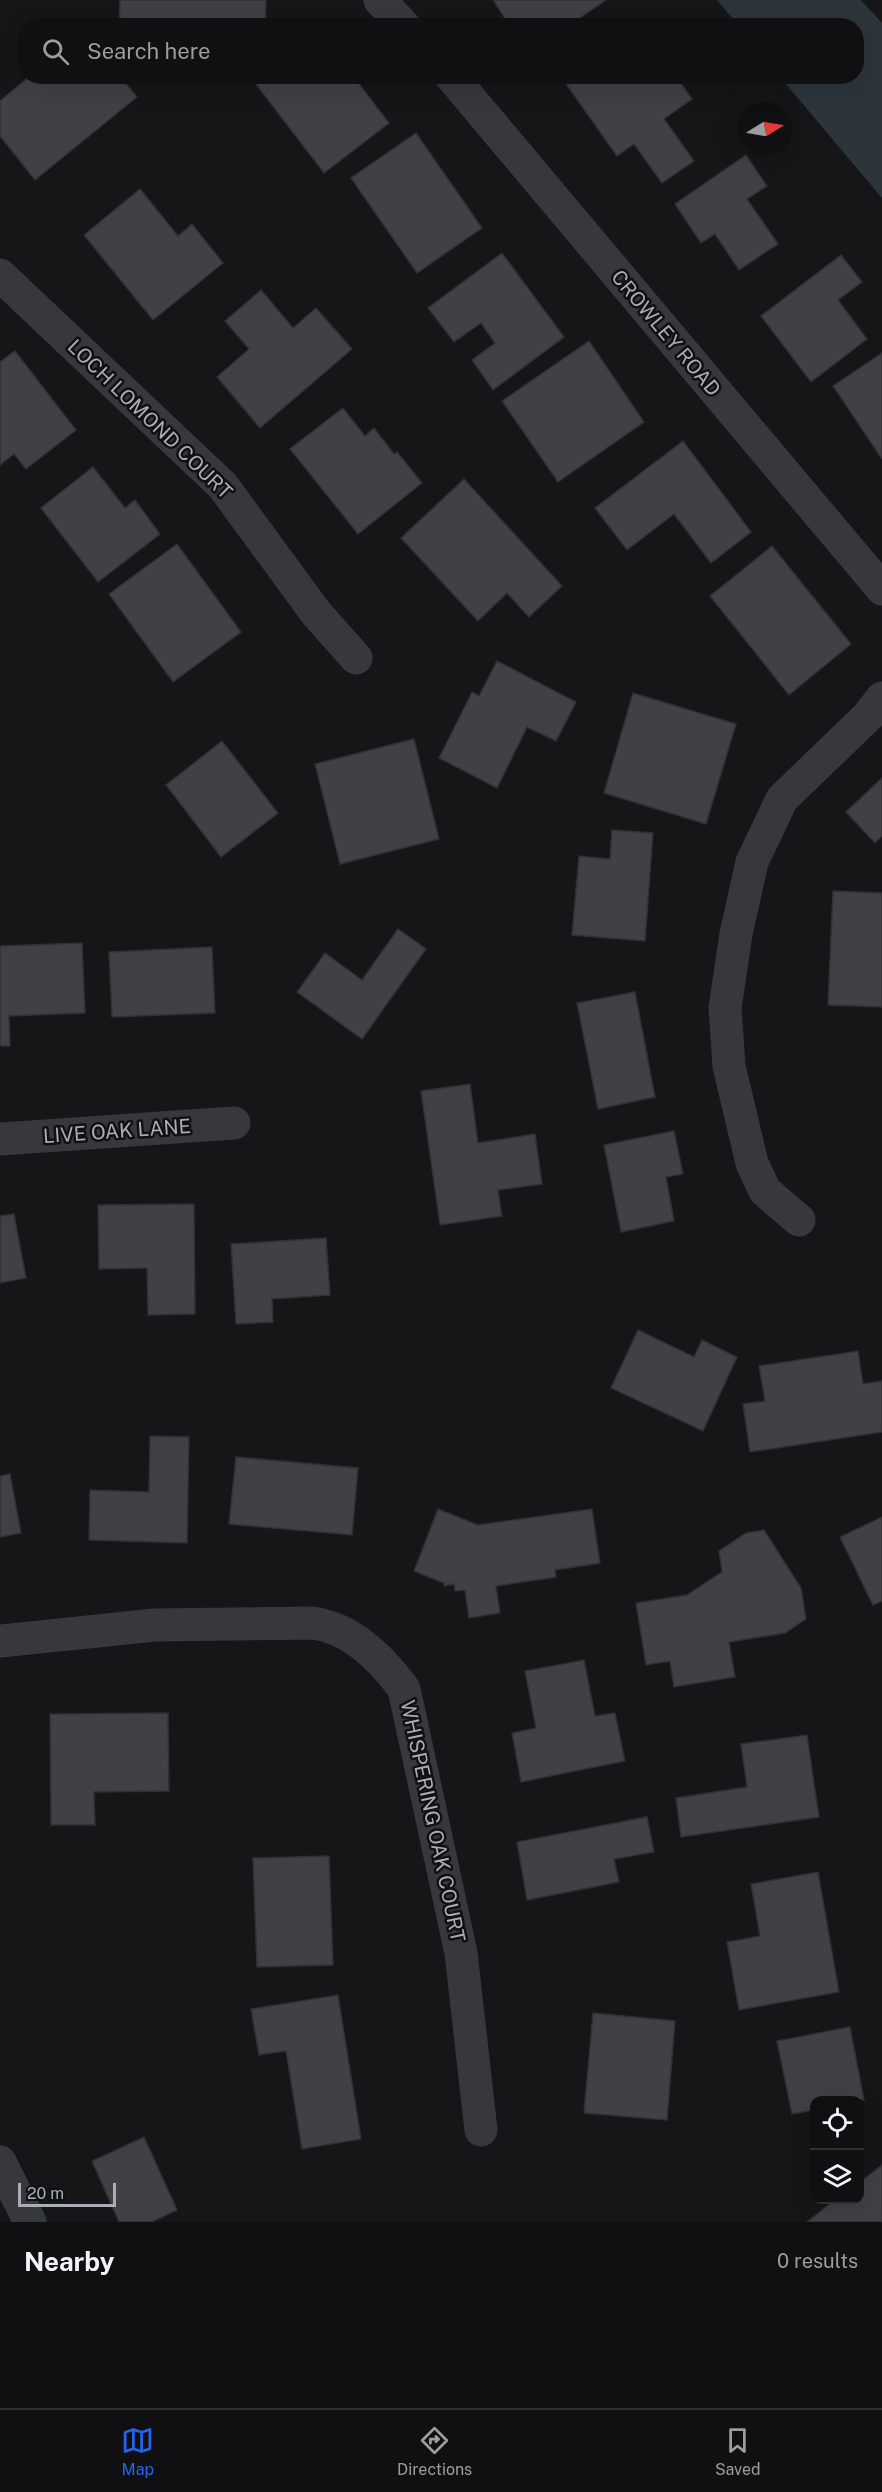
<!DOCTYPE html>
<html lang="en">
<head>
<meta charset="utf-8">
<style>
	:root { --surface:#101012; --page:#19191b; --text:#f1f3f6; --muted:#9c9d9f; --line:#303032; --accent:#2563eb }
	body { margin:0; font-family:"Public Sans",sans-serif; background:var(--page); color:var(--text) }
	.controls { position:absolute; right:18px; bottom:18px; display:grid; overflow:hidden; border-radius:12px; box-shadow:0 6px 24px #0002 }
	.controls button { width:54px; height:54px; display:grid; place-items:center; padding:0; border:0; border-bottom:2px solid var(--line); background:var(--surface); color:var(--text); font:30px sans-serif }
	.compass { position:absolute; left:738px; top:102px; width:54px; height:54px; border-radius:50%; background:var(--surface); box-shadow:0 6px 24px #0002; rotate:79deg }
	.scale { position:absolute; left:18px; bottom:15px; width:98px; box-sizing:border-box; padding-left:6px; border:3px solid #a8adb8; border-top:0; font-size:16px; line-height:21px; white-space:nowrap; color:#a8adb8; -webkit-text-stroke:4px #111113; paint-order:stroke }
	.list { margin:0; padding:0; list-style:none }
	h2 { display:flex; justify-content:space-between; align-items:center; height:78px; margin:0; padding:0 24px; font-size:26px }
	h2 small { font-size:20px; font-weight:400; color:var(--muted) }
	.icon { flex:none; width:33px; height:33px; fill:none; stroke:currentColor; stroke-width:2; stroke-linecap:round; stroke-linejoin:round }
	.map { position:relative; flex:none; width:882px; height:2222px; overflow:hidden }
	.search { position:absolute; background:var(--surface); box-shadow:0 6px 24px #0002; left:18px; right:18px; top:18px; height:66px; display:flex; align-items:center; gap:15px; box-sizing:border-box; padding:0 21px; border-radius:24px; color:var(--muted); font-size:22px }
	.sheet { height:186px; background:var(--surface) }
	nav { display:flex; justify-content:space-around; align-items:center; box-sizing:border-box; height:84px; border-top:2px solid var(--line); background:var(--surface); font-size:16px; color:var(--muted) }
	nav a { display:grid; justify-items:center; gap:3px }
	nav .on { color:var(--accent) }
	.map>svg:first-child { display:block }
</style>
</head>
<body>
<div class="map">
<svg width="882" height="2222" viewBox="0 0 882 2222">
	<rect width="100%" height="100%" fill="#161618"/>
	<polygon fill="#2c353c" points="717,0 861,0 882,23 882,198 780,77 856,76 856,26 738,25"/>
	<g fill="#404145" stroke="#303034" stroke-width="1.5">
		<polygon points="120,0 266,0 265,26 119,26"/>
		<polygon points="493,0 606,0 568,26 510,26"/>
		<polygon points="30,76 120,76 137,97 35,180 0,136 0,101"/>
		<polygon points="263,76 353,76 389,123 324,173 255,83"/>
		<polygon points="577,76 676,76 692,99 664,119 694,161 662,183 634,144 617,156 566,84"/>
		<polygon points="416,133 482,228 417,273 351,178"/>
		<polygon points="746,155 767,186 747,199 778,244 739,270 715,234 701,243 675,204"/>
		<polygon points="140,189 178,236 192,224 223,263 153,320 84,235"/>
		<polygon points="502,253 564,337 493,390 472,360 495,343 481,323 454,342 428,308"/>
		<polygon points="841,255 862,282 838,300 867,339 811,382 761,316"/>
		<polygon points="261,290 293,328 316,308 352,349 260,428 217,377 249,349 225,321"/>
		<polygon points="589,341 644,422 558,482 502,401"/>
		<polygon points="15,351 76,430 26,469 14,454 0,465 0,362"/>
		<polygon points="882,353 882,459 833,386"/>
		<polygon points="343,408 365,436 374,428 394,454 397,452 422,483 358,534 290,449"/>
		<polygon points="683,441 751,532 711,563 674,514 627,550 595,508"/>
		<polygon points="93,467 125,508 135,500 160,534 98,582 41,508"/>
		<polygon points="464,479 562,586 529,617 507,593 478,621 401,538"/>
		<polygon points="177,544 241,632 173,682 109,594"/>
		<polygon points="772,546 851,644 789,695 710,596"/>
		<polygon points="497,661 576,702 556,741 527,727 497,788 439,758 472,692 479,696"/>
		<polygon points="633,693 736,724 706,824 604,793"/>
		<polygon points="414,739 439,839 340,864 315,764"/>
		<polygon points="222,741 278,813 221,857 166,785"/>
		<polygon points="882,778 882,836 875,843 846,812"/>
		<polygon points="612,830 653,833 645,941 572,935 579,856 610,859"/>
		<polygon points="833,891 882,893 882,1007 828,1005"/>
		<polygon points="398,929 426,949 362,1039 297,992 325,953 362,980"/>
		<polygon points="82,943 85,1013 9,1016 10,1046 0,1046 0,946"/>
		<polygon points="212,947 215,1013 112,1017 109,952"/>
		<polygon points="635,992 655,1097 598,1109 577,1003"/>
		<polygon points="470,1084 478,1143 535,1134 542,1184 498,1190 502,1216 440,1225 421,1091"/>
		<polygon points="674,1131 683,1174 666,1177 674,1221 621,1232 604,1145"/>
		<polygon points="194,1204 195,1314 148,1315 147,1268 99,1269 98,1205"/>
		<polygon points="14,1214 26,1278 0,1283 0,1216"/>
		<polygon points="326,1238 330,1295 272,1299 273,1322 236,1324 231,1244"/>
		<polygon points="638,1330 694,1357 702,1340 737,1357 703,1431 611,1388"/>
		<polygon points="858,1351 863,1384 882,1381 882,1432 750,1452 743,1404 765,1401 759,1366"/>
		<polygon points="150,1436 189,1437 187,1543 89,1540 90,1490 149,1492"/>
		<polygon points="236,1457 358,1468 352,1535 229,1524"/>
		<polygon points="10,1474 21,1533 0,1537 0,1476"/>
		<polygon points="438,1509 478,1525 592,1509 600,1563 555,1570 556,1577 496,1586 500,1613 469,1618 465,1590 455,1591 454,1584 444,1586 444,1583 414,1571"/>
		<polygon points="882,1517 882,1601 873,1605 840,1537"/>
		<polygon points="764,1530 801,1588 806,1619 785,1633 729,1642 735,1677 674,1687 670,1661 646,1665 636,1603 687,1595 722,1572 719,1551 746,1533"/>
		<polygon points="584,1660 595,1716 615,1713 625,1761 521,1782 512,1733 536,1728 525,1671"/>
		<polygon points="168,1713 169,1791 94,1792 95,1825 51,1825 50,1714"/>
		<polygon points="807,1735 819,1817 681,1837 676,1798 747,1787 741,1744"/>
		<polygon points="647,1817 654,1852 614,1859 619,1882 527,1900 517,1842"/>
		<polygon points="329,1856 333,1965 257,1967 253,1858"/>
		<polygon points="818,1872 839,1992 739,2010 727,1942 760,1936 751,1884"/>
		<polygon points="338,1995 361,2139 302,2149 286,2051 259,2055 251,2009"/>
		<polygon points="593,2013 675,2021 667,2120 584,2113"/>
		<polygon points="850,2027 864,2100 814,2100 814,2110 792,2114 777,2041"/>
		<polygon points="144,2137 177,2210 152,2222 119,2222 92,2161"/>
		<polygon points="882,2165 882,2222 807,2222 835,2200 860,2200 860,2182"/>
	</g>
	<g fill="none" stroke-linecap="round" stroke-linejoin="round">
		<g stroke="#37383d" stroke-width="33">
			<polyline points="380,0 404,26"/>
			<polyline points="451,76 882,589"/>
			<polyline points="0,275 223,486 316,613 356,658"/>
			<polyline points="0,1139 234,1123"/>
			<polyline points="799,1220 765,1191 752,1163 729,1066 725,1008 736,934 752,862 782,799 868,716 882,698"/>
			<path d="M0,1641L155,1625L313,1623C352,1628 382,1659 404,1689L461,1953L481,2130"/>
			<polyline points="0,2162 30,2222"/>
		</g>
	</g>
	<g text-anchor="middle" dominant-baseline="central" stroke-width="5" stroke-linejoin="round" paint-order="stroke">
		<g font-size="20" fill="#a8adb8" stroke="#111113">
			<text transform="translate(666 333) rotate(50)">CROWLEY ROAD</text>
			<text transform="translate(150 419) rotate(44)">LOCH LOMOND COURT</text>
			<text transform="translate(117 1131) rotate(-4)">LIVE OAK LANE</text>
			<text transform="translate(433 1821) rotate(78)">WHISPERING OAK COURT</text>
		</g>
	</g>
</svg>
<div class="controls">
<button><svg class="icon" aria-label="locate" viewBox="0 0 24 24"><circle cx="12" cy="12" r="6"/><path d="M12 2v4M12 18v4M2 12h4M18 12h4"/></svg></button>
<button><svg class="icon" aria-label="layers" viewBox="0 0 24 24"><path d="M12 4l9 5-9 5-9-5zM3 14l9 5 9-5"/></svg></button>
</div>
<svg class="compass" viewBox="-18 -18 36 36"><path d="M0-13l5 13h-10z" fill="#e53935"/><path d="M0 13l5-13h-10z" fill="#9c9d9f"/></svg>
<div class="scale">20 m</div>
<div class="search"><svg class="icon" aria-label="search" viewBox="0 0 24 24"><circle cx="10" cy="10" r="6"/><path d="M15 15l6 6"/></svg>Search here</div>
</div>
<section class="sheet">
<h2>Nearby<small>0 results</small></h2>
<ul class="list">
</ul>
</section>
<nav>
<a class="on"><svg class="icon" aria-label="map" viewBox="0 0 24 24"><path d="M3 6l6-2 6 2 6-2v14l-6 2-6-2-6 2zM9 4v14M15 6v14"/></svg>Map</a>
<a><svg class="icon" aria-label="directions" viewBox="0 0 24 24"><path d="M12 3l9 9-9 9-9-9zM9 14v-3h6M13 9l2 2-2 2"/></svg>Directions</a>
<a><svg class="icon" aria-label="saved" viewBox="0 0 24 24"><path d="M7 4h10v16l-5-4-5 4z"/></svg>Saved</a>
</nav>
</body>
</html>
